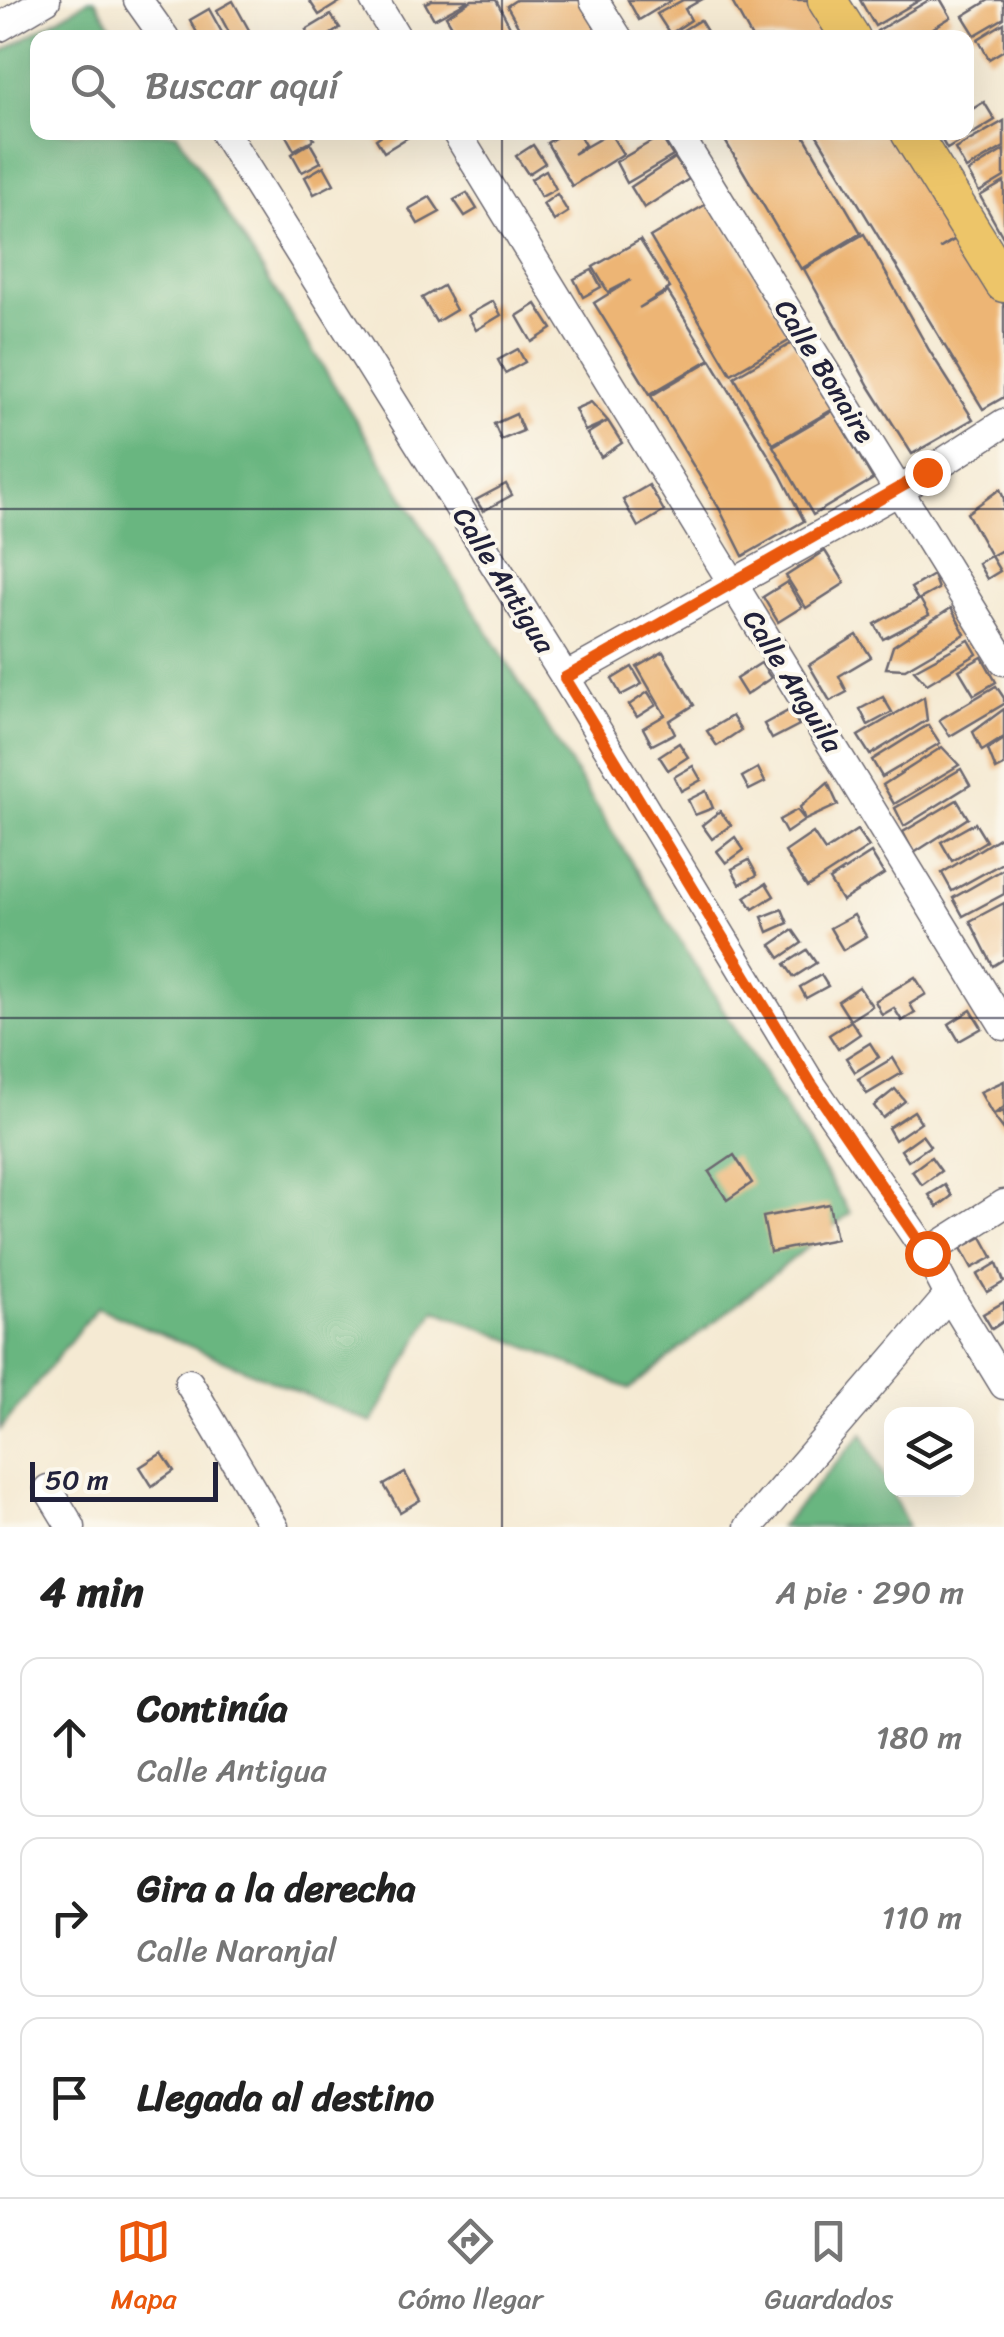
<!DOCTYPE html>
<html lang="es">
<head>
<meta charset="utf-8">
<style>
	:root { --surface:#fff; --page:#f2f2f2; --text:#222; --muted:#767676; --line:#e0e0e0; --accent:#ea580c }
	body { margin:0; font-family:Sriracha,sans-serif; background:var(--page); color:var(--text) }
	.controls { position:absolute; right:30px; bottom:30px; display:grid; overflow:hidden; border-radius:20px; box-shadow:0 10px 40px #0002 }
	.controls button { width:90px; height:90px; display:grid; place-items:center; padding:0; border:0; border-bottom:2px solid var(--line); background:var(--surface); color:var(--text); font:50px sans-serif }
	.scale { position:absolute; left:30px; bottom:25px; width:188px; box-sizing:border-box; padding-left:10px; border:5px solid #22223b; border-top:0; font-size:28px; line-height:35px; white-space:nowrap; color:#22223b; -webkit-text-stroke:8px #fbf7ec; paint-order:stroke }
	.stop { position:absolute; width:30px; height:30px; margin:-22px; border:8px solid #ea580c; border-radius:50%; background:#fff }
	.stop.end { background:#ea580c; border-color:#fff; box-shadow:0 2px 10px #0008 }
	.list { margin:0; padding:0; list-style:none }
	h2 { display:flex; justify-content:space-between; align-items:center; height:130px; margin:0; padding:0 40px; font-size:42px }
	h2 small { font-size:32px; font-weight:400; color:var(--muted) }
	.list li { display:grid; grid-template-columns:65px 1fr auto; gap:30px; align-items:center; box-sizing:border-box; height:160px; margin:0 20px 20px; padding:0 20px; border:2px solid var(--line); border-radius:20px }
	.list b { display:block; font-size:38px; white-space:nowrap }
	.list p { margin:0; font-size:32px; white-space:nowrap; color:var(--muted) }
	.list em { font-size:32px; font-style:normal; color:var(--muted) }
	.icon { flex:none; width:55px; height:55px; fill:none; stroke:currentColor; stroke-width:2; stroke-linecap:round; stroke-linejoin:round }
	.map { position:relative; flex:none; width:1004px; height:1527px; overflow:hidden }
	.search { position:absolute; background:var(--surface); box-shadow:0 10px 40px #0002; left:30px; right:30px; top:30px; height:110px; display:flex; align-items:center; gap:25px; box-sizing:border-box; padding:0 35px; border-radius:20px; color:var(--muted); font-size:38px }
	.sheet { height:670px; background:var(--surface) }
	nav { display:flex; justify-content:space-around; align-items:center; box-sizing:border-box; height:140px; border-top:2px solid var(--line); background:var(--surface); font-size:28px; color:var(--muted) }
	nav a { display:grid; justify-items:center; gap:5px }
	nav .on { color:var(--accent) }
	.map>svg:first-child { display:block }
</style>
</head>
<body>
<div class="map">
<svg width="1004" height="1527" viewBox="0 0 1004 1527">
	<rect width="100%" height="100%" fill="#fbf7ec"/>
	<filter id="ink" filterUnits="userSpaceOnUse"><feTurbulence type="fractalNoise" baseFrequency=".01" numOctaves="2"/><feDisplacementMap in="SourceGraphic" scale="20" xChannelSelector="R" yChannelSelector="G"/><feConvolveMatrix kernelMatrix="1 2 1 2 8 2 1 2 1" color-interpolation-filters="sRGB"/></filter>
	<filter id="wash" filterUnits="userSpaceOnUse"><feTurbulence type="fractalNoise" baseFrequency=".0048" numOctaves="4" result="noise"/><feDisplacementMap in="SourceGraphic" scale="40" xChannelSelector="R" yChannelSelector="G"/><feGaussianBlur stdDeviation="2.25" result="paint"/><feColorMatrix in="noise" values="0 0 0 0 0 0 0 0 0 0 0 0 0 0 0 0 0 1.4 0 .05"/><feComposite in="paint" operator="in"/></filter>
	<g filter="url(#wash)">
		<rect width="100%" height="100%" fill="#f5ead3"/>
		<g fill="#69b680" stroke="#466c5e" stroke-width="2.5">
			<polygon points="89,0 95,0 118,37 38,38 38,132 177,133 850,1213 630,1389 435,1309 372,1423 97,1307 0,1430 0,53"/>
			<polygon points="863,1433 908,1527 780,1527"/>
		</g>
		<g id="blocks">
			<g fill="#edb574">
				<polygon points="309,0 343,0 319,15"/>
				<polygon points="432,0 469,0 434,19 425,3"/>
				<polygon points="472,0 496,0 516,38 459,38 446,16"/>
				<polygon points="516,0 582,0 600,38 525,38 507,6"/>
				<polygon points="628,0 672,0 639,20"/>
				<polygon points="683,0 701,0 685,9 691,20 670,34 657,14"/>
				<polygon points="731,0 811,0 829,30 817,38 752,38"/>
				<polygon points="860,0 920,0 875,26"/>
				<polygon points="929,0 941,0 951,17 917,38 881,38 877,31"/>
				<polygon points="989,0 1004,0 1004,18 975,35 963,16"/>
				<polygon points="233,1 249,30 235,38 232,38 217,10"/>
				<polygon points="209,9 225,38 200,38 190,20"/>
				<polygon points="331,15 340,28 325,38 311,38 306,30"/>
				<polygon points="700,20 711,38 670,38"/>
				<polygon points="1004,23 1004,50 989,59 978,39"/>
				<polygon points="984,102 995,120 947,149 937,132 966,132 966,113"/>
				<polygon points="1004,121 1004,147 966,169 955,149"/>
				<polygon points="284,132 310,132 314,139 294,150"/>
				<polygon points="386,132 408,132 410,136 384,152 376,139"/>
				<polygon points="564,132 577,132 585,145 573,154 610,133 623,154 572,186 547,143"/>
				<polygon points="720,132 802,132 861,233 801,269"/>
				<polygon points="815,132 897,132 960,235 939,249 961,236 1004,305 1004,397 983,409"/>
				<polygon points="661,136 673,156 627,183 616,162"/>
				<polygon points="310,143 321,162 302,172 292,154"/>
				<polygon points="533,145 545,163 528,174 516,156"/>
				<polygon points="1004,150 1004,177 979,192 968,172"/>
				<polygon points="675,158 689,179 644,208 631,187"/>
				<polygon points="324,166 334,184 314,194 305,177"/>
				<polygon points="546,170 556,189 541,197 531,179"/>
				<polygon points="1004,182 1004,239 980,196"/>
				<polygon points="467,193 477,209 465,216 454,200"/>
				<polygon points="557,194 568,212 554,221 543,204"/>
				<polygon points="430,197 440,212 418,224 409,209"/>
				<polygon points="710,202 792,339 731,374 650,237"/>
				<polygon points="864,234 929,350 973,419 912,454 869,386 804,269"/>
				<polygon points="640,240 670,288 639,308 668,292 710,359 650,394 594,303 631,280 608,292 593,267"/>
				<polygon points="592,270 601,287 583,297 574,279"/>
				<polygon points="443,286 456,310 436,322 422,298"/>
				<polygon points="493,301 501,315 476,330 468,315"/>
				<polygon points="536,304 552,329 532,342 517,316"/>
				<polygon points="794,342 833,409 773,444 734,377"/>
				<polygon points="518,349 525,362 505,373 498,360"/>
				<polygon points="711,360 780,474 804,521 743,556 719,508 651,396"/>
				<polygon points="591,402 608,421 622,443 601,457 587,434 608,421 585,431 575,409"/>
				<polygon points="833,411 873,479 813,515 773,446"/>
				<polygon points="516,414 523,431 501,440 494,424"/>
				<polygon points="506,484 512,495 483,511 476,500"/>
				<polygon points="649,485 664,511 638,527 623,500"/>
				<polygon points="1000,489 1004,499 1004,549 991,556 967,513"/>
				<polygon points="825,551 845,583 806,608 786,576"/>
				<polygon points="991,556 1000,571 987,579 978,563"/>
				<polygon points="933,575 938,589 918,600 911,588"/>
				<polygon points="787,582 802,607 778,622 763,597"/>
				<polygon points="920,599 929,615 883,639 875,624"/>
				<polygon points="951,608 965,634 905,669 886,668 893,646"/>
				<polygon points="857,635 871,657 839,676 847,692 830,701 809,665"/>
				<polygon points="969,640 977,654 927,684 914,670"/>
				<polygon points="663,652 694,705 669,721 675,733 652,745 643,728 665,715 637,667"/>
				<polygon points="982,657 996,682 974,695 959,670"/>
				<polygon points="761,663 771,678 746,695 736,679"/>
				<polygon points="632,667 642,684 621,695 612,679"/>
				<polygon points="996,686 1004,698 1004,704 950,736 939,720"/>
				<polygon points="648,692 656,705 637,717 629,705"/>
				<polygon points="883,697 892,712 868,725 860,709"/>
				<polygon points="924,697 927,720 870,755 858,736"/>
				<polygon points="1004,709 1004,737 982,751 973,732"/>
				<polygon points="790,710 799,725 772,739 764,724"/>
				<polygon points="732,716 741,730 717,746 707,731"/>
				<polygon points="928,725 940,743 882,777 872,760"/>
				<polygon points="1004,739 1004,766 996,770 988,750"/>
				<polygon points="679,743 688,757 668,770 659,756"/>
				<polygon points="942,747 959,765 894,804 883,785"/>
				<polygon points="693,766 701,780 681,791 674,777"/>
				<polygon points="758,768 765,782 749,790 742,777"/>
				<polygon points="961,769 970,785 904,826 895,808"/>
				<polygon points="828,783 838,805 805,820 786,833 779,820 797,810 805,820 800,807"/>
				<polygon points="706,791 713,808 695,815 688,800"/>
				<polygon points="957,800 968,818 914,853 903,832"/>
				<polygon points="720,811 731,825 712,839 702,825"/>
				<polygon points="975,823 986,841 952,861 941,842"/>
				<polygon points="857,830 869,847 807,887 785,852 813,833 825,851"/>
				<polygon points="1002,836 1004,862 952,891 942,873"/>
				<polygon points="735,837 744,850 726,863 717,851"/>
				<polygon points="871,853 884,874 842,901 829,880"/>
				<polygon points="749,860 757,875 740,884 732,869"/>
				<polygon points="1004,869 1004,894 963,916 953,898"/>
				<polygon points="766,883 774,896 753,909 745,897"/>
				<polygon points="1004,903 1004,959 993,966 970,921"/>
				<polygon points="782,909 788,923 768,932 762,917"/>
				<polygon points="854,915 866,936 843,950 830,928"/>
				<polygon points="793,930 802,943 780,958 771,945"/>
				<polygon points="807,950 816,963 794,977 785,964"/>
				<polygon points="821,975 828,986 806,998 800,987"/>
				<polygon points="915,977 926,994 910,1004 915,1013 902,1021 894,1008 882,1015 875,1001"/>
				<polygon points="859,987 872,1006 850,1020 838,1001"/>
				<polygon points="971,1010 982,1028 959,1041 949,1024"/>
				<polygon points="851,1021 860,1034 838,1049 829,1035"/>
				<polygon points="870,1043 879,1057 855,1072 846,1058"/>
				<polygon points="893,1058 902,1073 867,1094 858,1079"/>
				<polygon points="1004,1081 1004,1107 993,1115 1004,1111 1004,1130 993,1115 980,1092"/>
				<polygon points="895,1089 905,1101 883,1118 874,1106"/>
				<polygon points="914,1111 921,1122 895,1140 888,1128"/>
				<polygon points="922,1135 930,1146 908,1161 901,1150"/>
				<polygon points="734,1155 752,1183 727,1200 709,1172"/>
				<polygon points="931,1157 941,1171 922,1185 912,1171"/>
				<polygon points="945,1185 952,1196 937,1207 929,1195"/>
				<polygon points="829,1204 836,1239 770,1252 763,1217"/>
				<polygon points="982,1237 993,1257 972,1268 961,1248"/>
				<polygon points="997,1263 1004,1282 987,1292 977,1275"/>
				<polygon points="1004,1302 1004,1321 992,1329 983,1314"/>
				<polygon points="162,1453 174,1471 152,1486 140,1467"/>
				<polygon points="405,1473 420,1500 400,1512 384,1485"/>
			</g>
		</g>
	</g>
	<g filter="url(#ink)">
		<use href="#blocks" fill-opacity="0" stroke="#6c6870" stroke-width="2.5"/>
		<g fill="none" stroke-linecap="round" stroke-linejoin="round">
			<defs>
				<g id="minor">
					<polyline points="138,0 165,38"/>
					<polyline points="374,0 397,38"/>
					<polyline points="594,0 618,38"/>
					<polyline points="0,27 46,0"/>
					<polyline points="224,132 565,677 813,1087 927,1253 949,1295 1004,1385"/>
					<polyline points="456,132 1004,1026"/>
					<polyline points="677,132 1004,661"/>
					<polyline points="565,677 899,491 1004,423"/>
					<polyline points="927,1253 1004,1204"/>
					<polyline points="189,1383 274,1527"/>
					<polyline points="48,1489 71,1527"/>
					<polyline points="749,1527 949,1295"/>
				</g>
				<g id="major">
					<polyline points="827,0 851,38"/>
					<polyline points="910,132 1004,283"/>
				</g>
			</defs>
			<use href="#minor" stroke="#6c6870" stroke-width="31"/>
			<use href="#major" stroke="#6c6870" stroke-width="41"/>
			<use href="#minor" stroke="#fff" stroke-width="28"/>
			<use href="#major" stroke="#edc569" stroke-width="38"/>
		</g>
	</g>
	<g fill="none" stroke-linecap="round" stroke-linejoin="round" filter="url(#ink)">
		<polyline stroke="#ea580c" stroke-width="12" points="927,472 565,678 813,1087 927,1253"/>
	</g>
	<path fill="none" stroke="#22223b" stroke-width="2.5" stroke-opacity="0.55" d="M502,0V38M502,132V1527M0,509H1004M0,1018H1004"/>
	<g text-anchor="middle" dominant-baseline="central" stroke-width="8" stroke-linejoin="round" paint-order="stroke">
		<g font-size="28" fill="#22223b" stroke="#fbf7ec">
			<text transform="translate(825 371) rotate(58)">Calle Bonaire</text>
			<text transform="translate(504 580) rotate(58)">Calle Antigua</text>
			<text transform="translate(793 681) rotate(58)">Calle Anguila</text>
		</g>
	</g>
</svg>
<div class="controls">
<button><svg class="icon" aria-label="layers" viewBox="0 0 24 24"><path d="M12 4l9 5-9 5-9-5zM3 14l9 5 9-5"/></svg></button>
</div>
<div class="scale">50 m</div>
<div class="stop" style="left:927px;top:1253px"></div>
<div class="stop end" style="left:927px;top:472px"></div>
<div class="search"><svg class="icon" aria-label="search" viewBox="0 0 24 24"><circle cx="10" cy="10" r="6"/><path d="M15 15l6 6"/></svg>Buscar aquí</div>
</div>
<section class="sheet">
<h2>4 min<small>A pie · 290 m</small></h2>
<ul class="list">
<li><svg class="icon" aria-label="ahead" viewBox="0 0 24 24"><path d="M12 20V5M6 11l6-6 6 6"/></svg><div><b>Continúa</b><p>Calle Antigua</p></div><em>180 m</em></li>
<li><svg class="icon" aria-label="right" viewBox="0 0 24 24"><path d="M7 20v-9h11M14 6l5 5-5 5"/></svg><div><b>Gira a la derecha</b><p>Calle Naranjal</p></div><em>110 m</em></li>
<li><svg class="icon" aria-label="arrive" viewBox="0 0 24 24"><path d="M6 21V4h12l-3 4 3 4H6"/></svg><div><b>Llegada al destino</b></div></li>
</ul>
</section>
<nav>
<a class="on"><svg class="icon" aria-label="map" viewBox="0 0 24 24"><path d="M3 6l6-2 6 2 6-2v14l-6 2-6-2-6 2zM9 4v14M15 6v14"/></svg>Mapa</a>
<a><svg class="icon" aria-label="directions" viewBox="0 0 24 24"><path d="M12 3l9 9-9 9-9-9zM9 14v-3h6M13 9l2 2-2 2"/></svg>Cómo llegar</a>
<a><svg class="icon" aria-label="saved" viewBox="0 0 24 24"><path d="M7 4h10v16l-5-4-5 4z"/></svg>Guardados</a>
</nav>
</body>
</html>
